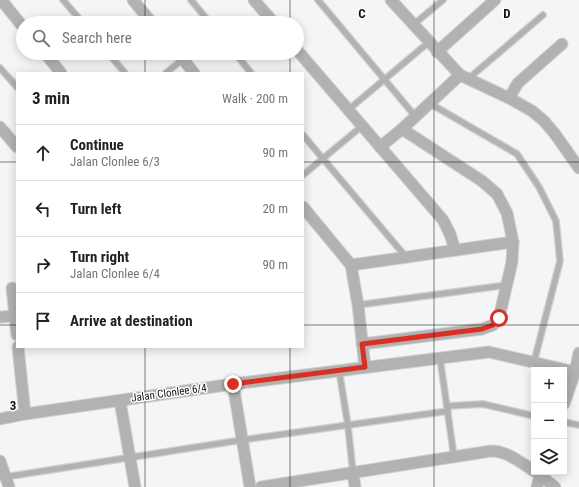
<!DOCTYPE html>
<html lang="en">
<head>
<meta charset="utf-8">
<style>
	:root { --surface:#fff; --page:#f6f6f6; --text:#222; --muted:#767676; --line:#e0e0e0 }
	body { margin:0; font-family:"Roboto Condensed",sans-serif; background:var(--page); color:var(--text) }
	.controls { position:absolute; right:12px; bottom:12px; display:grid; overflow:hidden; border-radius:0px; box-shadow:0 2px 10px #0003 }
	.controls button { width:36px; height:36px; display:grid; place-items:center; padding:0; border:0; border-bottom:1px solid var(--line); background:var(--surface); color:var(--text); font:20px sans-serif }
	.stop { position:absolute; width:12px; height:12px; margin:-9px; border:3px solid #d93025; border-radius:50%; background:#fff }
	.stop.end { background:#d93025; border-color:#fff; box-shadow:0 1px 4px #0008 }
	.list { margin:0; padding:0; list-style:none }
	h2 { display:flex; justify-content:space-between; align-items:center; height:52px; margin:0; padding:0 16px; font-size:17px }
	h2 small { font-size:13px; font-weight:400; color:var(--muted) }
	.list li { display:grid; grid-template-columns:26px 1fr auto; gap:12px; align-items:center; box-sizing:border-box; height:56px; padding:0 16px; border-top:1px solid var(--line) }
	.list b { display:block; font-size:15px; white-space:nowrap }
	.list p { margin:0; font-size:13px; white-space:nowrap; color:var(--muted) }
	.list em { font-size:13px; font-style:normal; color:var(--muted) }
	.icon { flex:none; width:22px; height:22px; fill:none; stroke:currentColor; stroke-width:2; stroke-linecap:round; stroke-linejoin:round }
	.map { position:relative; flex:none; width:579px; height:487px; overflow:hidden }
	.search { position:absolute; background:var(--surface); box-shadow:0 2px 10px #0003; left:16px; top:16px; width:288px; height:44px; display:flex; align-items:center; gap:10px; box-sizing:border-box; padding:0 14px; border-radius:22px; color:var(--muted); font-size:15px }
	.panel { position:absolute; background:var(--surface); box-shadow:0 2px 10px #0003; left:16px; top:72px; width:288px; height:276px; border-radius:0px }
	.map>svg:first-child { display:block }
</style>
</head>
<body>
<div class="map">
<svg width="579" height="487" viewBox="0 0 579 487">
	<rect width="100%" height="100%" fill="#f4f5f7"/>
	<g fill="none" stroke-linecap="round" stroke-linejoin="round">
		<defs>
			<g id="lane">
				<polyline points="63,0 83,23"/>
				<polyline points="191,0 210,23"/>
				<polyline points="318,0 415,116"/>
				<polyline points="413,25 443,0"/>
				<polyline points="108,53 125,73"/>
				<polyline points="235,53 251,73"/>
				<polyline points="0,68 17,87"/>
				<polyline points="166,73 183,59"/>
				<polyline points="468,79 543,15"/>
				<polyline points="429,103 517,154 539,187 556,221 560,261 534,362"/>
				<polyline points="348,110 429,42"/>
				<polyline points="303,135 406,257"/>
				<polyline points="303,175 362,126"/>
				<polyline points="358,305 507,285"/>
				<polyline points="440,358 454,457"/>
				<polyline points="339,370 348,426 353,473"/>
				<polyline points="448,406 483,404 534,416"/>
				<polyline points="564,422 579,425"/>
				<polyline points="5,477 242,440 448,411"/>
			</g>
			<g id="street">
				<polyline points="133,0 152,23"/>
				<polyline points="254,0 274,23"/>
				<polyline points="391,0 460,75 509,98 532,111 544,121 555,134 579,168"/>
				<polyline points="3,2 23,27"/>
				<polyline points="297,50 443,220 450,234 455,250"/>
				<polyline points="437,52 495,0"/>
				<polyline points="45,53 61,73"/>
				<polyline points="178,53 194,73"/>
				<polyline points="509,98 518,83 562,44"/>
				<polyline points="0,127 17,147"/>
				<polyline points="402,129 460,75"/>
				<polyline points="380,147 402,129 482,181 497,194 507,213 513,242"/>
				<polyline points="303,207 351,265 358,305 365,367"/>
				<polyline points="351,265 513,242 512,262 499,318 493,325 482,329 362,344"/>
				<polyline points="12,288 17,335"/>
				<polyline points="0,317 15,316"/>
				<polyline points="18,347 25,414"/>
				<polyline points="233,384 250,487"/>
				<polyline points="120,401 135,487"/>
				<polyline points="564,404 575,372 579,353"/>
				<polyline points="0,419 25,414 233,384 489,352 579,373"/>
				<polyline points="0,461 9,487"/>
				<polyline points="536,472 555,487"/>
				<polyline points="353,473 355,487"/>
				<path d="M261,487L491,451C507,451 520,462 534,471"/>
				<polyline points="537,487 541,472"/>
			</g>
		</defs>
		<use href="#lane" stroke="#d0d1d3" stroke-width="8"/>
		<use href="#street" stroke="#d0d1d3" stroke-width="13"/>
		<use href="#lane" stroke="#b3b2b1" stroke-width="5.5"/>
		<use href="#street" stroke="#b3b2b1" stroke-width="11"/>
	</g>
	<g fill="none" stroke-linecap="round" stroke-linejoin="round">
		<polyline stroke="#d93025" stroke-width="5" points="233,384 365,367 362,344 482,329 493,325 499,318"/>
	</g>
	<path fill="none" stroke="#141516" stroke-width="1" stroke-opacity="0.55" d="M145,0V23M290,0V23M434,0V487M145,53V73M290,53V73M0,162H17M303,162H579M0,325H17M303,325H579M145,347V487M290,347V487"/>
	<g text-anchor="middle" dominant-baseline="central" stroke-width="3" stroke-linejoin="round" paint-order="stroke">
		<g font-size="11" fill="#141516" stroke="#fff">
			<text transform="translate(169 393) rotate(-8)">Jalan Clonlee 6/4</text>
		</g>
	</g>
	<g font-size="13" text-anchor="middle" font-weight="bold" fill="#141516" stroke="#fff" stroke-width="3" stroke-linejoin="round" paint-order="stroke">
		<text x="362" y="18">C</text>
		<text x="507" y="18">D</text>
		<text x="13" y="410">3</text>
	</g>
</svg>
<div class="controls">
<button>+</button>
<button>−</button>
<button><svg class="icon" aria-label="layers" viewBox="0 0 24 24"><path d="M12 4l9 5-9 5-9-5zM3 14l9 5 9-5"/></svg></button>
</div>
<div class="stop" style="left:499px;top:318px"></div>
<div class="stop end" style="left:233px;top:384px"></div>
<div class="search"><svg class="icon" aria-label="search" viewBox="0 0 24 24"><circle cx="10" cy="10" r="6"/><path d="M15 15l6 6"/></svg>Search here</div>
<section class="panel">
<h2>3 min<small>Walk · 200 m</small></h2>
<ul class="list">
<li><svg class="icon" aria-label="ahead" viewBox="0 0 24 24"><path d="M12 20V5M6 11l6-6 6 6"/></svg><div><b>Continue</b><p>Jalan Clonlee 6/3</p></div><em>90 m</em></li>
<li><svg class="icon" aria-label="left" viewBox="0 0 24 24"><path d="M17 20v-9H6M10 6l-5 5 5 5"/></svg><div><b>Turn left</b></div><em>20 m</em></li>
<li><svg class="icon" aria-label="right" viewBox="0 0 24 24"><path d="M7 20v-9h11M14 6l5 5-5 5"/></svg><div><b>Turn right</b><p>Jalan Clonlee 6/4</p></div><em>90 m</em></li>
<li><svg class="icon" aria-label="arrive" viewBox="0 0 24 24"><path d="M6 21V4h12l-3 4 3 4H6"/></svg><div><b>Arrive at destination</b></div></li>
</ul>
</section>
</div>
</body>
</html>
